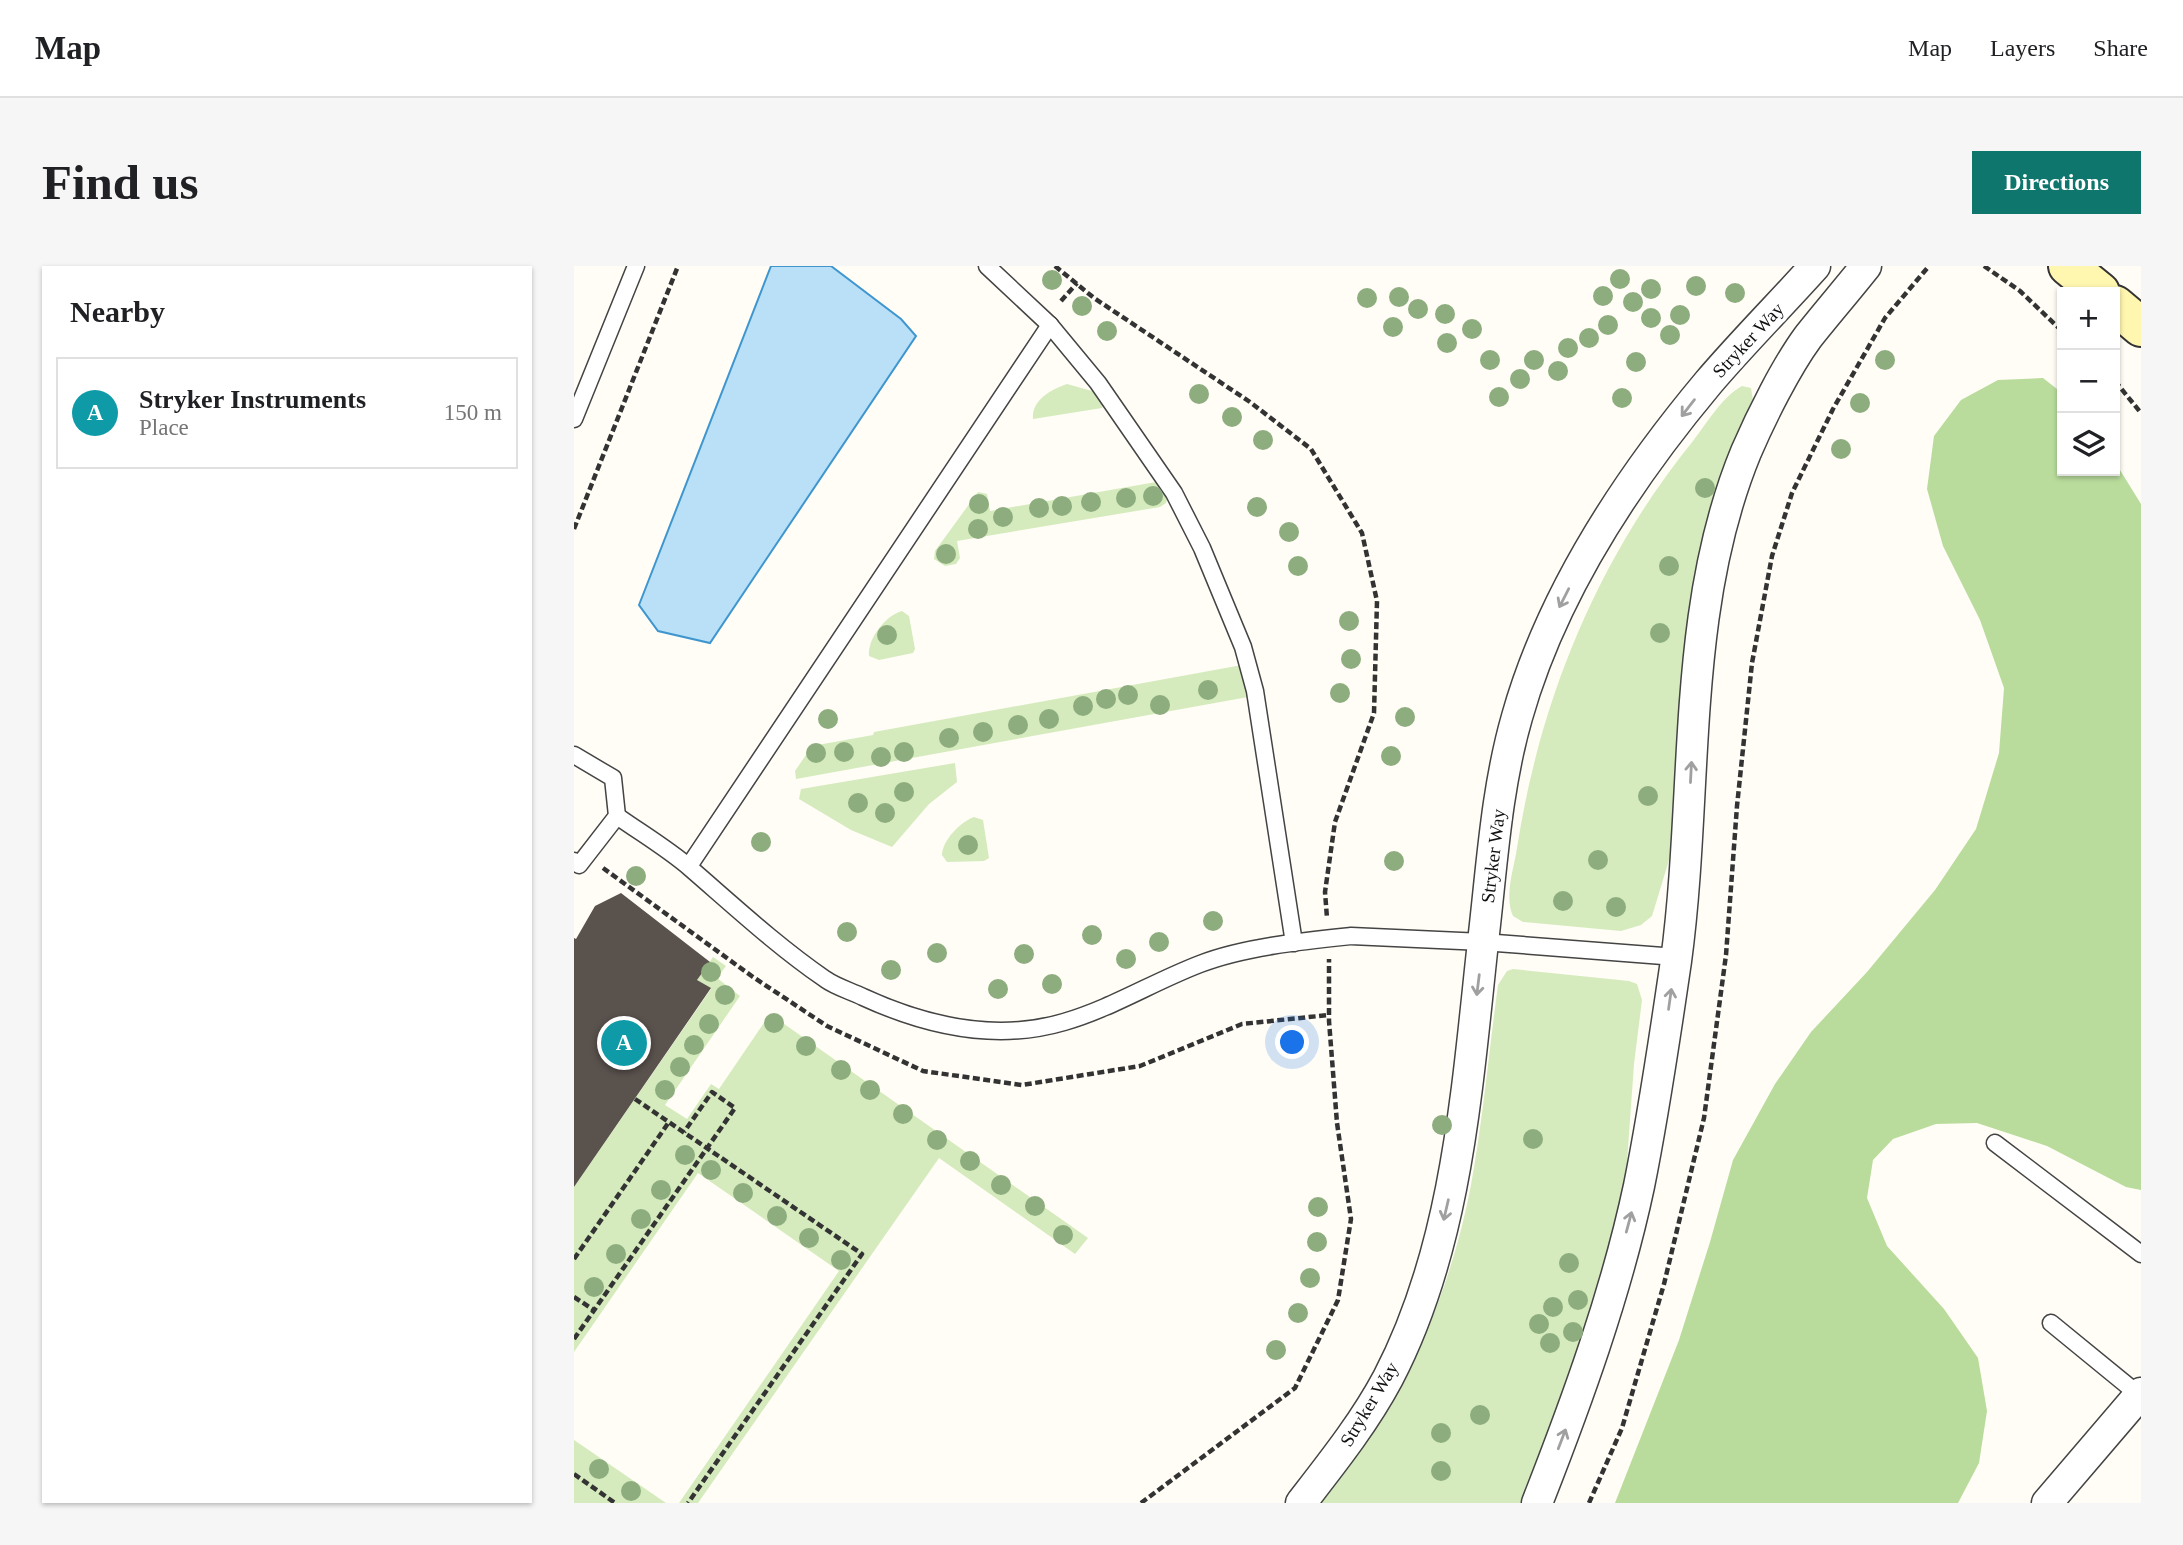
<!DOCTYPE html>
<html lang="en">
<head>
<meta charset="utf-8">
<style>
	:root { --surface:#fff; --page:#f6f6f6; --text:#202124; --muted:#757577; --line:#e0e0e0; --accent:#0f766e }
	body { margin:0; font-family:"Times New Roman",serif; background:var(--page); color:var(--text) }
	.controls { position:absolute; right:21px; top:21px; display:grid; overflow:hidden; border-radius:0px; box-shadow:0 2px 5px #0004 }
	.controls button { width:63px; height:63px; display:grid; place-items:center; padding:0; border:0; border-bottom:2px solid var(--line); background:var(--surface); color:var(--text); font:35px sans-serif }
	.you { position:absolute; left:719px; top:777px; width:24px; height:24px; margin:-18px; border:5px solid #fff; border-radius:50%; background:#1a73e8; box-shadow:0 0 0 10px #1a73e833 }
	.badge { display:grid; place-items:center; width:46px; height:46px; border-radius:50%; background:var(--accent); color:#fff; font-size:23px; font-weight:700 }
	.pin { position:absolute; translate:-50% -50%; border:4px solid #fff; box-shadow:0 2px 7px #0006 }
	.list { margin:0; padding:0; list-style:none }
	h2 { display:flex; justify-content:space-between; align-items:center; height:91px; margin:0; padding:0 28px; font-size:30px }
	h2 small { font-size:23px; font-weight:400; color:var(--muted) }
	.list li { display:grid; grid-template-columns:46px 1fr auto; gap:21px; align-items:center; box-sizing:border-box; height:112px; margin:0 14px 14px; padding:0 14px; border:2px solid var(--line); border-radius:0px }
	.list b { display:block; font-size:26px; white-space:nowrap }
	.list p { margin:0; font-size:23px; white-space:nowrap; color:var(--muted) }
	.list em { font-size:23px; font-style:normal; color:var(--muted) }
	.icon { flex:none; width:38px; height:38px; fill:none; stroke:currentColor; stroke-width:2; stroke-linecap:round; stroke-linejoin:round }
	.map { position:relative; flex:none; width:1567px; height:1237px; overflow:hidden; border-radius:0px }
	header { display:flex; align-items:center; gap:42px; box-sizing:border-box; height:98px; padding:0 35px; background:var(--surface); border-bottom:2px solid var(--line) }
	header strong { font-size:33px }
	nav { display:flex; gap:38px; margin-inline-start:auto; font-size:24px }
	.intro { display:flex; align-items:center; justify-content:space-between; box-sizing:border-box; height:168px; padding:0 42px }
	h1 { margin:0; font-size:49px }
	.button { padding:18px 32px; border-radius:0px; background:var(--accent); color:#fff; font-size:24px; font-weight:700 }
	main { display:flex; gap:42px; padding:0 42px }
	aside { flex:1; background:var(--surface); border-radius:0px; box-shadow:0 2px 5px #0004 }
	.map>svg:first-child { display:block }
</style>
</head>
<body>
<header>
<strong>Map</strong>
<nav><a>Map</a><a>Layers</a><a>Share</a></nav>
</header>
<div class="intro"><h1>Find us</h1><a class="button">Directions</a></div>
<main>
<aside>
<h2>Nearby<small></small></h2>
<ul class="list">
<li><span class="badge" style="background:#0f9aa8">A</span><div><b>Stryker Instruments</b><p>Place</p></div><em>150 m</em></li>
</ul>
</aside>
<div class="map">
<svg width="1567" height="1237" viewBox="0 0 1567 1237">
	<rect width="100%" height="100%" fill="#fffdf5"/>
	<g fill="#d5ebbd">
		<path d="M493,118L518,125L530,136L528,142L459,153C457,134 478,123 493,118Z"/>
		<path d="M1168,120L1177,122L1179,134L1162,175L1099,581L1078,650L1067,659L1047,665L949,656L939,650C930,630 940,602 943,582C966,433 1024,292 1119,175C1133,157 1148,131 1168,120Z"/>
		<polygon points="582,216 587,217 594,231 592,237 586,241 383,275 386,292 382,298 371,300 360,293 361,285 404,226 413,228 416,245"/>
		<path d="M328,345L335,350L341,383L339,387L305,394L295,390C293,373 312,349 328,345Z"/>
		<polygon points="668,399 674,431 222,513 221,505 238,480 299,469 300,466"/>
		<polygon points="381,497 383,516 355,538 318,581 277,564 225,533 227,523"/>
		<path d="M400,551L409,554L415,592L410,595L373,596L368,589C368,575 386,556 400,551Z"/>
		<polygon points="139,691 152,700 143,712 166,730 91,839 113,853 137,818 145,823 196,748 514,972 501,988 365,892 124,1237 105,1237 265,1005 124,907 0,1086 0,921 137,723 123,714"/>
		<path d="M939,703L1055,715L1063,718L1068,734L1060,798L1051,924L1001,1107L953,1237H746C824,1147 875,1035 897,919C909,853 915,785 924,719L933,705Z"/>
		<polygon points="0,1174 92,1237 0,1237"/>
	</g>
	<polygon fill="#b9dc9c" points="1469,112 1488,127 1488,205 1541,205 1541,196 1567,238 1567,924 1552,921 1473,880 1403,857 1362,858 1319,873 1299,894 1293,932 1313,980 1370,1043 1404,1092 1413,1145 1405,1197 1384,1237 1041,1237 1105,1074 1136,976 1159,894 1201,818 1237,766 1293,706 1361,624 1402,563 1425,487 1430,422 1406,354 1369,280 1353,223 1360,170 1387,134 1424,114"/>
	<polygon fill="#b9e0f7" stroke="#3f96cf" stroke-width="2" points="197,0 257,0 327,53 342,70 136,377 84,365 65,339"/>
	<polygon fill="#5a524d" points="47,627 136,696 123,714 137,722 0,921 0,672 2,673 21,640"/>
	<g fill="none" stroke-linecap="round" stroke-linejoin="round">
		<defs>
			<g id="lane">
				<polyline points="413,0 476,59 524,117 600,227 628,282 669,381 681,425 720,677"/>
				<polyline points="0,153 62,0"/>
				<polyline points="0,489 39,512 43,550 5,599 0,595"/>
				<path d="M43,550C67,567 94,583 116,602C160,640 203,680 251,713C262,721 277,725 289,731C352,760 422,776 490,756C538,742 579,716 626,698C670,681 729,675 777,670L909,676L1102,691"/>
				<polyline points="115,600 476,59"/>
				<polyline points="1421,877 1567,988"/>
				<polyline points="1477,1057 1565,1129"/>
			</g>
			<g id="street">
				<path d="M727,1237C758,1197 790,1157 814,1112C883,980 893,822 909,676C918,600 922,524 943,451C978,327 1052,215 1134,117C1168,77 1206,39 1241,0"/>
				<path d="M963,1237C1003,1135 1042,1028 1065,920C1080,846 1091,770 1102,695C1125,525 1106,346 1172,186C1187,151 1212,101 1234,71C1253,47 1273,24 1292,0"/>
				<polyline points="1473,1237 1567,1127"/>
			</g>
			<g id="secondary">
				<polyline points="1494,0 1526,26"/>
				<polyline points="1541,39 1567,61"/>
			</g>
		</defs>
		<use href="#lane" stroke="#444" stroke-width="19"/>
		<use href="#street" stroke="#444" stroke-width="33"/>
		<use href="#secondary" stroke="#333" stroke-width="42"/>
		<g stroke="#333" stroke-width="4.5" stroke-dasharray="7 3.5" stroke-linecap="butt">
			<polyline points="481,0 520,32 676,136 737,183 788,267 803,335 800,447 761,556 751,626 753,652"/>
			<polyline points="1410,0 1446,25 1488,65"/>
			<polyline points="487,35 503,17"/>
			<polyline points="1541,115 1567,147"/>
			<polyline points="0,263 104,0"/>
			<polyline points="29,602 179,711 253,760 349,805 448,819 566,800 668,758 755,749"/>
			<polyline points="61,833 288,988 114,1237"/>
			<polyline points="0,993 95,856"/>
			<polyline points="0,1031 20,1044"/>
			<polyline points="0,1073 161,842 138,826 110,866"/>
			<polyline points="0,1208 41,1237"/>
			<polyline points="567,1237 721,1122 764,1034 777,953 763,857 755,755 755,693"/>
			<polyline points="1015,1237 1048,1162 1090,1018 1130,852 1152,689 1163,540 1178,397 1198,290 1218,227 1259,143 1311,52 1355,0"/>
		</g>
		<use href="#lane" stroke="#fff" stroke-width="16"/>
		<use href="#street" stroke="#fff" stroke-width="30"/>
		<use href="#secondary" stroke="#fff6b0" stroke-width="38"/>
	</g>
	<g fill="#8dad7f">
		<circle cx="1046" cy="13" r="10"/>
		<circle cx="478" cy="14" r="10"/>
		<circle cx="1122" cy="20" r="10"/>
		<circle cx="1077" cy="23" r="10"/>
		<circle cx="1161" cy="27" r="10"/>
		<circle cx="1029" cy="30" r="10"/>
		<circle cx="825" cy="31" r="10"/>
		<circle cx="793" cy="32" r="10"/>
		<circle cx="1059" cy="36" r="10"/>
		<circle cx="508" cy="40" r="10"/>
		<circle cx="844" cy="43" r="10"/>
		<circle cx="871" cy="48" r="10"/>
		<circle cx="1106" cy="49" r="10"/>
		<circle cx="1077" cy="52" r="10"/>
		<circle cx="1034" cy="59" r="10"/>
		<circle cx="819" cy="61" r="10"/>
		<circle cx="898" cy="63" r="10"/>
		<circle cx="533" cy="65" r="10"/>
		<circle cx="1096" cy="69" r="10"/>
		<circle cx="1015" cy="72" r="10"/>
		<circle cx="873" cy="77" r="10"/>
		<circle cx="994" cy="82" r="10"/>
		<circle cx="916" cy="94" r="10"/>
		<circle cx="960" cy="94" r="10"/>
		<circle cx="1311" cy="94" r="10"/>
		<circle cx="1062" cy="96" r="10"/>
		<circle cx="984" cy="105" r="10"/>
		<circle cx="946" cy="113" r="10"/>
		<circle cx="625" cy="128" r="10"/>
		<circle cx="925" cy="131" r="10"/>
		<circle cx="1048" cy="132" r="10"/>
		<circle cx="1286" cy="137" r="10"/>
		<circle cx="658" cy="151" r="10"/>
		<circle cx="689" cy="174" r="10"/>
		<circle cx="1267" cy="183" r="10"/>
		<circle cx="1131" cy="222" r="10"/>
		<circle cx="579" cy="230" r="10"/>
		<circle cx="552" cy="232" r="10"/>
		<circle cx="517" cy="236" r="10"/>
		<circle cx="405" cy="238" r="10"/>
		<circle cx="488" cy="240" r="10"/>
		<circle cx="683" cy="241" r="10"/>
		<circle cx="465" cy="242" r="10"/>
		<circle cx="429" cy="251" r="10"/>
		<circle cx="404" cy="263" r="10"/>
		<circle cx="715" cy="266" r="10"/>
		<circle cx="372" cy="288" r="10"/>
		<circle cx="724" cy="300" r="10"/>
		<circle cx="1095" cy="300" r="10"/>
		<circle cx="775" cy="355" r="10"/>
		<circle cx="1086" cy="367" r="10"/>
		<circle cx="313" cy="369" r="10"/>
		<circle cx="777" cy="393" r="10"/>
		<circle cx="634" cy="424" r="10"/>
		<circle cx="766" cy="427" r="10"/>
		<circle cx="554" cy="429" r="10"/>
		<circle cx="532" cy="433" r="10"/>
		<circle cx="586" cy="439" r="10"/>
		<circle cx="509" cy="440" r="10"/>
		<circle cx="831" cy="451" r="10"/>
		<circle cx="254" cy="453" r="10"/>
		<circle cx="475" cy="453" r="10"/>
		<circle cx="444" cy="459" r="10"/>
		<circle cx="409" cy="466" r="10"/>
		<circle cx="375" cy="472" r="10"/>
		<circle cx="270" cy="486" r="10"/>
		<circle cx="330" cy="486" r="10"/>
		<circle cx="242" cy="487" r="10"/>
		<circle cx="817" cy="490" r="10"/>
		<circle cx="307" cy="491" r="10"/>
		<circle cx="330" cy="526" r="10"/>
		<circle cx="1074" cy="530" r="10"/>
		<circle cx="284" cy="537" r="10"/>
		<circle cx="311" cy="547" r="10"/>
		<circle cx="187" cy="576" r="10"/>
		<circle cx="394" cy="579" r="10"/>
		<circle cx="1024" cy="594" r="10"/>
		<circle cx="820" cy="595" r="10"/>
		<circle cx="62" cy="610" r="10"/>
		<circle cx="989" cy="635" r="10"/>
		<circle cx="1042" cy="641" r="10"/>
		<circle cx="639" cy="655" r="10"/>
		<circle cx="273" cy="666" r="10"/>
		<circle cx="518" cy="669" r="10"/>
		<circle cx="585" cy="676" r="10"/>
		<circle cx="363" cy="687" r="10"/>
		<circle cx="450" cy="688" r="10"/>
		<circle cx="552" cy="693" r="10"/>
		<circle cx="317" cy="704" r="10"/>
		<circle cx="137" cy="706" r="10"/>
		<circle cx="478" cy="718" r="10"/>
		<circle cx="424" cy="723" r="10"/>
		<circle cx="151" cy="729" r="10"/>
		<circle cx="200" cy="757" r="10"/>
		<circle cx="135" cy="758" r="10"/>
		<circle cx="120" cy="779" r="10"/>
		<circle cx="232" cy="780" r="10"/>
		<circle cx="106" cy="801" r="10"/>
		<circle cx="267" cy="804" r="10"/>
		<circle cx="91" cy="824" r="10"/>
		<circle cx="296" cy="824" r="10"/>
		<circle cx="329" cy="848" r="10"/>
		<circle cx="868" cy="859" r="10"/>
		<circle cx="959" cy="873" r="10"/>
		<circle cx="363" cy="874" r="10"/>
		<circle cx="111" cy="889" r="10"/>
		<circle cx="396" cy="895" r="10"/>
		<circle cx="137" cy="904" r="10"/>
		<circle cx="427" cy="919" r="10"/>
		<circle cx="87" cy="924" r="10"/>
		<circle cx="169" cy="927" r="10"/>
		<circle cx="461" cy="940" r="10"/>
		<circle cx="744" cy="941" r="10"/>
		<circle cx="203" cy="950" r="10"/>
		<circle cx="67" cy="953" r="10"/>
		<circle cx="489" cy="969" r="10"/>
		<circle cx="235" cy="972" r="10"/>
		<circle cx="743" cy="976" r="10"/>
		<circle cx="42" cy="988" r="10"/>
		<circle cx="267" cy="994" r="10"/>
		<circle cx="995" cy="997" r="10"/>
		<circle cx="736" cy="1012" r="10"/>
		<circle cx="20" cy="1021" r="10"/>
		<circle cx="1004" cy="1034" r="10"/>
		<circle cx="979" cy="1041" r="10"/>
		<circle cx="724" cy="1047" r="10"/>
		<circle cx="965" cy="1058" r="10"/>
		<circle cx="999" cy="1066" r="10"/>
		<circle cx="976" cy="1077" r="10"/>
		<circle cx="702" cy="1084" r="10"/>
		<circle cx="906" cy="1149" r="10"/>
		<circle cx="867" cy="1167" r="10"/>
		<circle cx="25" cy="1203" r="10"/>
		<circle cx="867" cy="1205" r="10"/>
		<circle cx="57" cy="1225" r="10"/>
	</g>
	<defs><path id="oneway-shaft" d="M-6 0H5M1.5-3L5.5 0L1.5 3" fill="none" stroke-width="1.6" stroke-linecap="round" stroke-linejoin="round" transform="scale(1.75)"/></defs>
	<g stroke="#a0a0a0">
		<use href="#oneway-shaft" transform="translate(1114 142) rotate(128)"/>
		<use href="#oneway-shaft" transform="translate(990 332) rotate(117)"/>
		<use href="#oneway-shaft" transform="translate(1117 506) rotate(-87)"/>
		<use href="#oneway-shaft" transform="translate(904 719) rotate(97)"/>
		<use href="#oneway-shaft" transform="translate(1096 733) rotate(-82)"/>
		<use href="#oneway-shaft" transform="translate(872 944) rotate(103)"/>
		<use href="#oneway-shaft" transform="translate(1055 956) rotate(-75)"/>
		<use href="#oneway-shaft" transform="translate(988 1173) rotate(-69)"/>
	</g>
	<g text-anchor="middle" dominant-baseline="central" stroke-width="7" stroke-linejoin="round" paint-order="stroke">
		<g font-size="19" fill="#111" stroke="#fff">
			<text transform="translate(1174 74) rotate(-47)">Stryker Way</text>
			<text transform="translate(919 590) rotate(-83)">Stryker Way</text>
			<text transform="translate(795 1138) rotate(-59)">Stryker Way</text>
		</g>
	</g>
</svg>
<div class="controls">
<button>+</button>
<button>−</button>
<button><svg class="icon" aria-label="layers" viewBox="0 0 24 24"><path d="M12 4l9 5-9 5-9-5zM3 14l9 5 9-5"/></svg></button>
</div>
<div class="you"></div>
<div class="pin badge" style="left:50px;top:777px;background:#0f9aa8">A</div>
</div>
</main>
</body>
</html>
